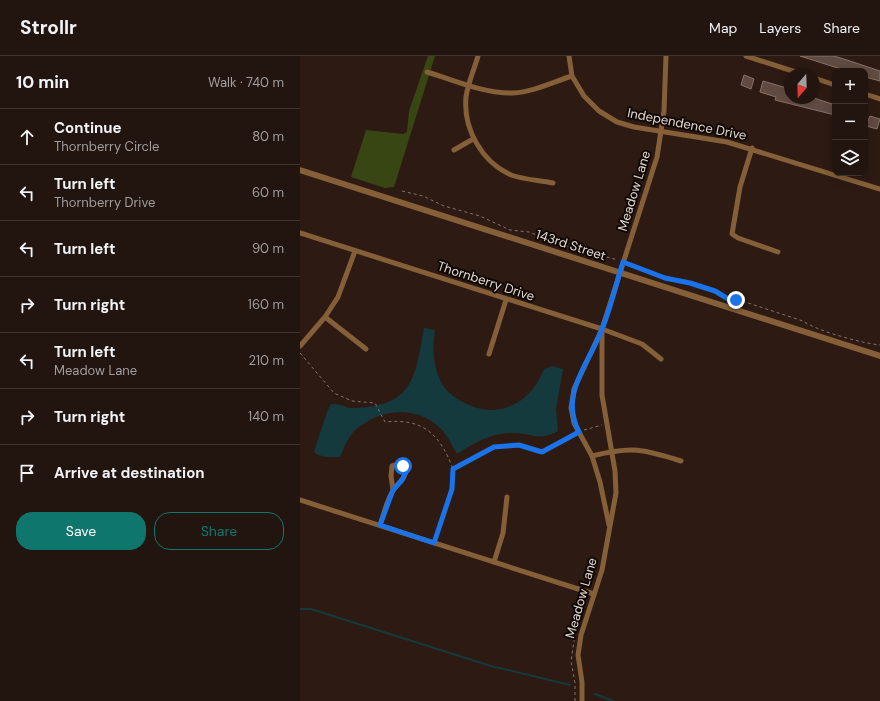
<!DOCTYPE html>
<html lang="en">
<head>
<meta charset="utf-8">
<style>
	:root { --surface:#22140e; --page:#2a1d17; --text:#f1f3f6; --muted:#a29e9e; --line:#3f332e; --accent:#0f766e }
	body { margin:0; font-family:"DM Sans",sans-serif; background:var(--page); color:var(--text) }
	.controls { position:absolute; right:12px; top:12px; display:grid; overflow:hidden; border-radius:8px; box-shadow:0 2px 10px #0003 }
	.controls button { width:36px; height:36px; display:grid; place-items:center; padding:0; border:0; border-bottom:1px solid var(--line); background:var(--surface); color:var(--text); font:20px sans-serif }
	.compass { position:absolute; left:484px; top:12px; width:36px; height:36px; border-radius:50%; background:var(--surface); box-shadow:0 2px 10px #0003; rotate:199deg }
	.stop { position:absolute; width:12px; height:12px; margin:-9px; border:3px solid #1a73e8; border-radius:50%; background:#fff }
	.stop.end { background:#1a73e8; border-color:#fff; box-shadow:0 1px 4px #0008 }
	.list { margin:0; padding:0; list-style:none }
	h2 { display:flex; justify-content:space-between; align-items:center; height:52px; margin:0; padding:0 16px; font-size:17px }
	h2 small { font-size:13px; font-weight:400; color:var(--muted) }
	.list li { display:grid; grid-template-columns:26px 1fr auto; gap:12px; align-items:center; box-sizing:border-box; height:56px; padding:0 16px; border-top:1px solid var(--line) }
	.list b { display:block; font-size:15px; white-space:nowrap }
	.list p { margin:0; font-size:13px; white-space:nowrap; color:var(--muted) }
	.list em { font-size:13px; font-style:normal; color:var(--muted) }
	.actions { display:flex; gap:8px; padding:12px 16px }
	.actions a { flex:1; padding:9px 0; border:1px solid var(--accent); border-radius:16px; text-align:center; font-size:14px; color:var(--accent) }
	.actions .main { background:var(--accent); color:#fff }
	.icon { flex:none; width:22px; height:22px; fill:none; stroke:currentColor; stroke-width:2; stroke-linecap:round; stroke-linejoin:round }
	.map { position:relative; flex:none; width:580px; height:645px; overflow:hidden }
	header { display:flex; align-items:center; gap:24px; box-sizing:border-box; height:56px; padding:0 20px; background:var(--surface); border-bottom:1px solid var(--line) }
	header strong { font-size:19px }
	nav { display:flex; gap:22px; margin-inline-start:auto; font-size:14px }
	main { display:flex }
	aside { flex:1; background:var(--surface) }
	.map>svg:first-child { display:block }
</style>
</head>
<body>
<header>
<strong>Strollr</strong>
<nav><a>Map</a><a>Layers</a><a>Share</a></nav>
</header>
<main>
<aside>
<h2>10 min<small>Walk · 740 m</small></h2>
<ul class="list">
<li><svg class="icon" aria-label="ahead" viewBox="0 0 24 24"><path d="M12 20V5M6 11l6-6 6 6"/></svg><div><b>Continue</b><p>Thornberry Circle</p></div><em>80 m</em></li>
<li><svg class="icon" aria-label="left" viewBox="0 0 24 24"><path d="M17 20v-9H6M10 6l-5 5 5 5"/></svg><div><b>Turn left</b><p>Thornberry Drive</p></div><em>60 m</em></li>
<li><svg class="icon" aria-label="left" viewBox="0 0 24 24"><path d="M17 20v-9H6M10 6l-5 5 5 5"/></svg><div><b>Turn left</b></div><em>90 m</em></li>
<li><svg class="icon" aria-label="right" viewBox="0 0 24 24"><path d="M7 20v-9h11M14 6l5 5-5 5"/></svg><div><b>Turn right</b></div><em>160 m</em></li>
<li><svg class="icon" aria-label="left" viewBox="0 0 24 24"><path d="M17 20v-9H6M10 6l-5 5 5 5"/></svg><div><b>Turn left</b><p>Meadow Lane</p></div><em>210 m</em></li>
<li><svg class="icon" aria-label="right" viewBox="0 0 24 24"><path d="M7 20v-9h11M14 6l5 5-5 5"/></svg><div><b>Turn right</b></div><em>140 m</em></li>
<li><svg class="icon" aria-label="arrive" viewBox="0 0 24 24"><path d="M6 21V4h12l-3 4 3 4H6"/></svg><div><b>Arrive at destination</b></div></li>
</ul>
<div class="actions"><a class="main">Save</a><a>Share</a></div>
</aside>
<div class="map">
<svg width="580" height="645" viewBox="0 0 580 645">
	<rect width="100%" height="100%" fill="#2d1b13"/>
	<polygon fill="#384613" points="128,0 135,0 94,131 85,132 51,121 66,74 103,78 107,76 109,55"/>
	<path fill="#153a3e" d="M124,272L135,274C132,293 133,311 142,328C147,336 155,342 163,346C197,365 231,348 244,313L252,310L263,313L256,353L258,375C238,385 235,378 215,377C193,376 175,386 157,398C152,389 147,378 140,372C119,352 91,352 68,365C64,368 59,370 55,374C48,382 44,391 40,401C31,401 21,402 14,396L27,356L31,348C40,347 47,353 55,352C114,350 115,321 124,272Z"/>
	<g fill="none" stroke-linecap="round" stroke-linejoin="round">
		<g stroke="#153a3e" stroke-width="2">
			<polyline points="0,553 11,553 191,610 270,629"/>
			<polyline points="295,638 313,645"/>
		</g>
	</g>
	<g fill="#604b42" stroke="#887167">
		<polygon points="500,0 534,0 547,4 580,15 580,25 565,21 565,15 547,15"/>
		<polygon points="444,19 454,23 451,33 441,29"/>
		<polygon points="463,25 490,33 488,42 514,42 535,49 535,59 475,44 476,41 460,36"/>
		<polygon points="570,60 580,63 577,73 566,70"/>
	</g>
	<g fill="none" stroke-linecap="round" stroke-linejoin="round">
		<g stroke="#82736c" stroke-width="1" stroke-dasharray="3 3" stroke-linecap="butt">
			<polyline points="102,135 123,140 144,150 180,160 210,174 229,176 259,188 318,204"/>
			<path d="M329,208L365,222L390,227L415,235L430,243L445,246L503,265C517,275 561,287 580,289"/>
			<path d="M0,297L34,337L52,345L75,347L85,366C123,362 140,378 153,413"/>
			<polyline points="284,374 302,369"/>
			<polyline points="136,482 152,433 153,413 194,391 219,389 242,396 274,379"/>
			<polyline points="275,645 275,627 271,605 276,572"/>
		</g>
		<g stroke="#855f38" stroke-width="5">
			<path d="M178,0C174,14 168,27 166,41C163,73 182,106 211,119C225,124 239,124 253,127"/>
			<polyline points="269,0 272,20 284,40 299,55 317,66 334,71 427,86 580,133"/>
			<polyline points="446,0 502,18"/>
			<path d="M127,16C154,24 184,38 213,37C233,36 253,26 272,20"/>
			<polyline points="514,22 535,29"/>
			<polyline points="565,38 580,43"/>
			<polyline points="452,92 440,131 432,178 438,182 478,196"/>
			<polyline points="154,94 173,83"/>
			<polyline points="0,177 302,273 342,288 361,303"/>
			<polyline points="25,261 66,293"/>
			<polyline points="0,290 25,261 38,241 55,195"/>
			<polyline points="189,298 206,244"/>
			<path d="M292,400C332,390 343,393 381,405"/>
			<polyline points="0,444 294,538"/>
			<path d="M80,469C84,458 87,443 94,433C99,426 107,422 105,412L99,408L92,410L91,420L93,434"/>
			<polyline points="309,469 300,426 292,400 274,367 271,352 274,333 302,273 357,101 364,55 366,0"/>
			<polyline points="194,506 203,477 207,441"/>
			<polyline points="282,645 282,626 278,599 281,579 302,514 316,437 315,415 302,339 302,276"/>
		</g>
		<polyline stroke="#855f38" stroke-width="6" points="0,114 580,300"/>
	</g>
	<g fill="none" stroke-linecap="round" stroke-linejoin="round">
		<path stroke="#1a73e8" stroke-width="5" d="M103,410L106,416L102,424L93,434L80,469L134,487L152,433L153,413L194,391L219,389L242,396L279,376C259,338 289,308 302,273C311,251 316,228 323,206L365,222L390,227L415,235L430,244H436"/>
	</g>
	<g text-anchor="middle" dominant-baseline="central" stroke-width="4" stroke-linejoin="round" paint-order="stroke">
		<g font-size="13" fill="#e2d6d0" stroke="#100805">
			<text transform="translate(387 68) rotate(11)">Independence Drive</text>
			<text transform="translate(334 135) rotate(-73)">Meadow Lane</text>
			<text transform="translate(271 189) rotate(18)">143rd Street</text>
			<text transform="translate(186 225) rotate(18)">Thornberry Drive</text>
			<text transform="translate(281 542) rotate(-74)">Meadow Lane</text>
		</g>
	</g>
</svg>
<div class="controls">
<button>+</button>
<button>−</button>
<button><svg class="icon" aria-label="layers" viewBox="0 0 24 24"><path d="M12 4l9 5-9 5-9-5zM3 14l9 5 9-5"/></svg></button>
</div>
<svg class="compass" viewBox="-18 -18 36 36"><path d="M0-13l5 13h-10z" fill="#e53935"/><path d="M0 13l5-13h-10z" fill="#a29e9e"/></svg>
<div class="stop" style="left:103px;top:410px"></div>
<div class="stop end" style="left:436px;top:244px"></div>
</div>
</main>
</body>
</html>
